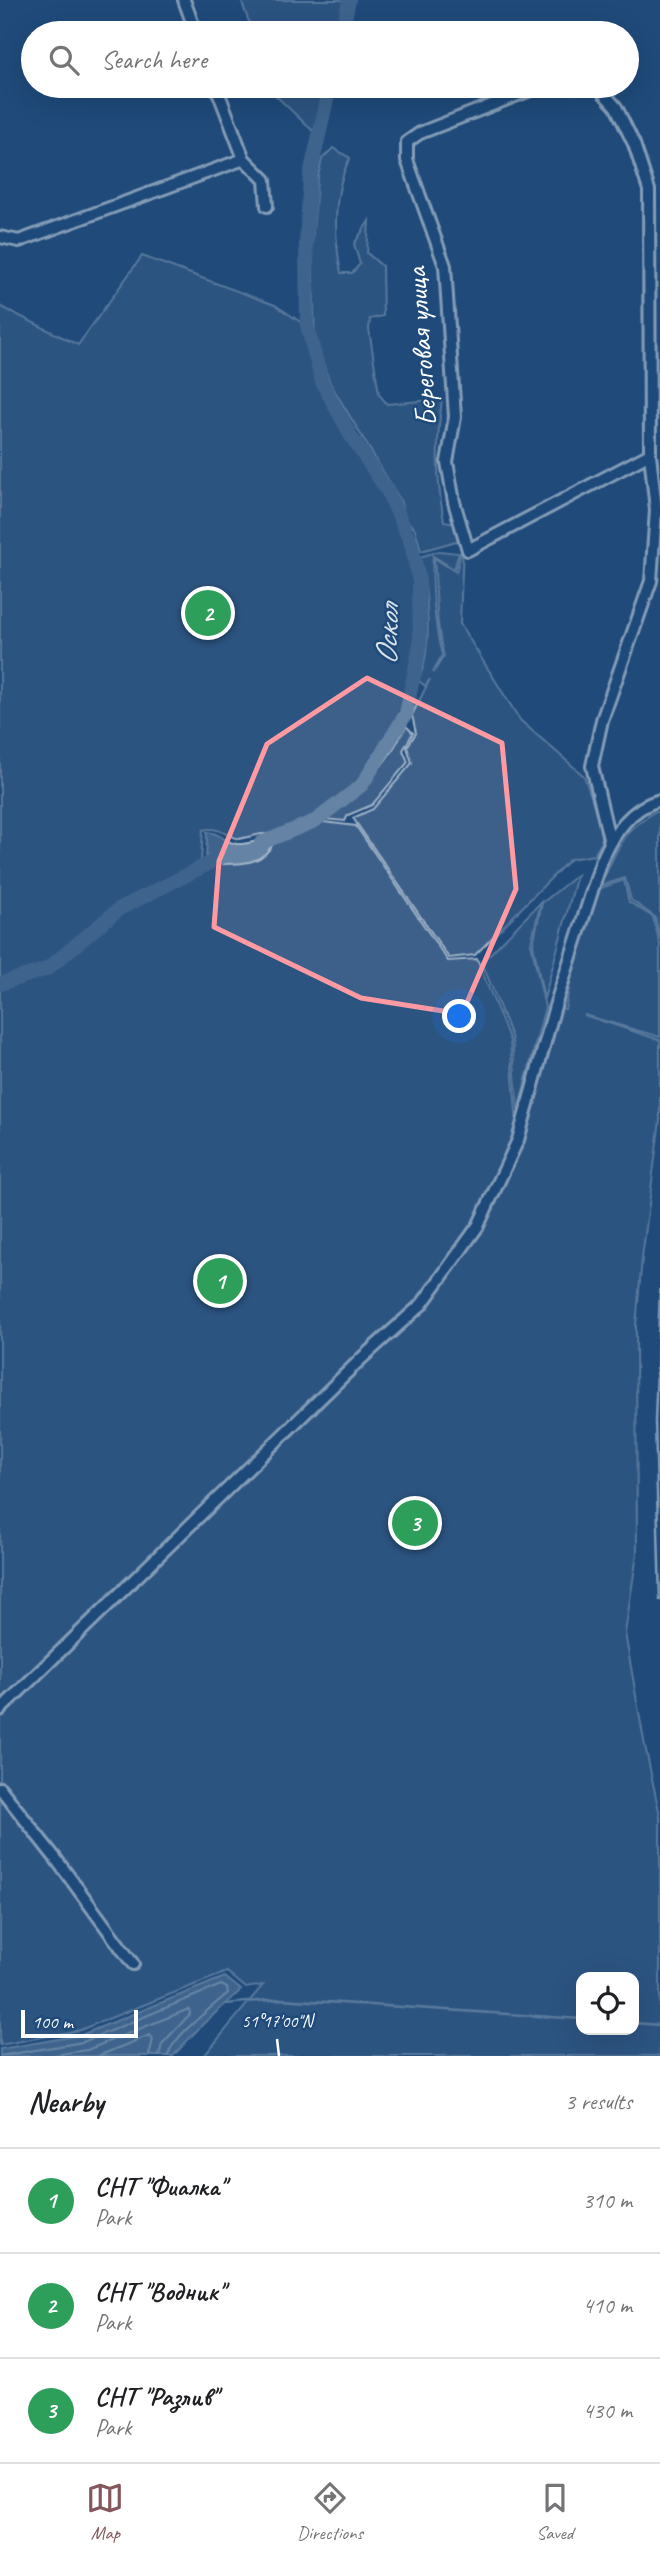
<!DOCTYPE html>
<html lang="en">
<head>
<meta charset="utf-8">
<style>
	:root { --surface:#fff; --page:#f6f6f6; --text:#202124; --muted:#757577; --line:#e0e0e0; --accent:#84575d }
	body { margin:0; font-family:Caveat,sans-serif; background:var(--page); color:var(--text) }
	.controls { position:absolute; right:21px; bottom:21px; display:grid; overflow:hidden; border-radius:14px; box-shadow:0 7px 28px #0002 }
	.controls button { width:63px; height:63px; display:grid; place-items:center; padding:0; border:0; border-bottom:2px solid var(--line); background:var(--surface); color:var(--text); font:35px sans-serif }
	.scale { position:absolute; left:21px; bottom:18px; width:117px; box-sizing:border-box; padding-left:7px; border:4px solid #fff; border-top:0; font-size:19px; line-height:24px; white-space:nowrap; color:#fff; -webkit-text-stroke:5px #1f4a7a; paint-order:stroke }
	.you { position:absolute; left:460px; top:1017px; width:24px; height:24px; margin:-18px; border:5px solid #fff; border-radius:50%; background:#1a73e8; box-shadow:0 0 0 10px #1a73e833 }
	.badge { display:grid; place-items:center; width:46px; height:46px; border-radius:50%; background:var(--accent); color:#fff; font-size:23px; font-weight:700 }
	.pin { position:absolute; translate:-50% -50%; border:4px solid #fff; box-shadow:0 2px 7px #0006 }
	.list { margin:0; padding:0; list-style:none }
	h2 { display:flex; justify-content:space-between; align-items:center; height:91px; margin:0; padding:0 28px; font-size:30px }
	h2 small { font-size:23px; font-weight:400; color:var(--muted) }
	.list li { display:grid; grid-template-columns:46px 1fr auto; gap:21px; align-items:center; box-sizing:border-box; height:105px; padding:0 28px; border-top:2px solid var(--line) }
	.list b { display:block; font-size:26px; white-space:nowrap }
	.list p { margin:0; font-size:23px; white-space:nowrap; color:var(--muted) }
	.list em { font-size:23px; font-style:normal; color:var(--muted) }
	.icon { flex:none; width:38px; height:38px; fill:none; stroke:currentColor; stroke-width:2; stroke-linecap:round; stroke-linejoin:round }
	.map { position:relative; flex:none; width:660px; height:2056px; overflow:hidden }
	.search { position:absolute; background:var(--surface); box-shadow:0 7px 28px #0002; left:21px; right:21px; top:21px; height:77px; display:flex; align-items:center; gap:18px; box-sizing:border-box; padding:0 24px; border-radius:38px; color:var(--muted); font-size:26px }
	.sheet { height:406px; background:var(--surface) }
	nav { display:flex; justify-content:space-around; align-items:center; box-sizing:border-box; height:98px; border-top:2px solid var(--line); background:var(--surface); font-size:19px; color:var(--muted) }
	nav a { display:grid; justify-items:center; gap:4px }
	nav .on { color:var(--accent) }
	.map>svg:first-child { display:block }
</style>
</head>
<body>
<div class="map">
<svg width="660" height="2056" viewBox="0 0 660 2056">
	<rect width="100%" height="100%" fill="#1f4a7a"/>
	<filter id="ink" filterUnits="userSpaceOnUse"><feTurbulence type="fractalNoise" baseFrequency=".0143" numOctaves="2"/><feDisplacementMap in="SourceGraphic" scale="14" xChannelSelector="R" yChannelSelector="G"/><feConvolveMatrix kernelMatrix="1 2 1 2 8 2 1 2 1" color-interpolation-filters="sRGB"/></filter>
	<g filter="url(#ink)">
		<g fill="#3c618b" stroke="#9eb0c5" stroke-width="2" fill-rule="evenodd">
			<polygon points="241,0 347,0 339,33 253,33"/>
			<polygon points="272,86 327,86 315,133 275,95"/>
			<path d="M333,148L350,158C332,193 334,235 341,273H352L360,264L354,244L369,221L367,253L382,266L383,316L370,319L369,329L379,394L387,404L442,399C436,443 436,477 444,521L455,523L460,540L421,551L415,529L406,520L400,500L330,383L315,341L312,246L317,181L322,159Z"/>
			<path d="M142,256L275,305L305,325L319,383L348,438L385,492L412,560L416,581L417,624L415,659L404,712L360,782L307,823L277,834H261L239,839C225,836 220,826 203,830L201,862L117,906L82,934L58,958L47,965L0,980V306L78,345Z"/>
			<path d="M463,545L460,624L520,720L584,776L601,825L602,842L594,855L570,859L475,955L449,958L353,818L373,809L412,763L407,747L416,733L412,715L430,679L425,686L418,680C434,650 427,589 420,557L439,551L459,553L454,569L433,556C431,583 435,629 442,655L433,673L444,656C435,625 437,591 434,558L456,572Z"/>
			<path d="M406,726L413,733L403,750L408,762L372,805L348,815L345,821L324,819C360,793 387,765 406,726Z"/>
			<polygon points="654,812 660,812 660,938 655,917 631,900 625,878 600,886 616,852 630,830"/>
			<path d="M315,821L356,826L448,961L477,959L510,1041L518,1137L555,1006L565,1009L572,974L598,889L624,880L629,902L653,917L660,944V1037L584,1015L660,1040V1120L642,1258L636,1326L637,1554L625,1633L644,1741L660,1816V2056H204L263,1985L246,1988L227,1972L80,2030L0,2045V984L48,969L119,909L133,900L210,862ZM581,1977H634V2030H581Z"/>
			<polygon points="577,875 544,999 533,944 542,903"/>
			<polygon points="541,902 531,943 545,1007 518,1110 512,1039 482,962"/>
		</g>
		<g fill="#6583a4" stroke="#a3b5c8" stroke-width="2">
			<path d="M207,832C220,832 225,843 237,844C249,845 262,838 276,838C262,870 235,863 206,864Z"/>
			<polygon points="225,1977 241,1990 202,2025 173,2056 0,2056 0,2049 81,2035"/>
		</g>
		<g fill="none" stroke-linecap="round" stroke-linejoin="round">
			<g stroke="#c1cddb" stroke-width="2">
				<path d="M0,2056L83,2042L221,1985L227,1988L228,1993C213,2006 171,2038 168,2056"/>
				<polyline points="48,2056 87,2050 189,2009 190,2014 162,2044 159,2056"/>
				<polyline points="98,2056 150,2035 153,2039 149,2056"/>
			</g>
			<g stroke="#a3b5c8" stroke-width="2.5">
				<polyline points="225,2004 281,1999 581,2019"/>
				<polyline points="634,2023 660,2025"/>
			</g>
			<g stroke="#6583a4" stroke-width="14">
				<polyline points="342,33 349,0"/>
				<polyline points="261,843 315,821 362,785 406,714 420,644 419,581 411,543 388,492 351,436 322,382 307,325 306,244 310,175 330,86"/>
				<polyline points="0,984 47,969 119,909 222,857"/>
			</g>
			<defs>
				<g id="minor">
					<polyline points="184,0 196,33"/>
					<polyline points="216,86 244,159 265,180 267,206"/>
					<polyline points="0,237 19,241 244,159"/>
					<polyline points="610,843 592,766 602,720 651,581 656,510 650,454 649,190 634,144 616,107 599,88 584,86 538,87 420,133 407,142 407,160 445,266 455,417 447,462 454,502 468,550 650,454"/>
					<path d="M0,1710L362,1358L422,1304L478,1226L518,1140L555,1006L602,860C614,833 630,808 660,800"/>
					<polyline points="0,1788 56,1859 133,1964"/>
				</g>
			</defs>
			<use href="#minor" stroke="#fff" stroke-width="16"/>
			<use href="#minor" stroke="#1f4a7a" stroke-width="10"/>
			<polyline stroke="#fff" stroke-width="2.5" points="660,1290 655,1421 660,1600"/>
		</g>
	</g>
	<path d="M0 0H660V2056H0ZM367,678L502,743L516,889L462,1014L361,998L214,927L219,861L267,744Z" fill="#1f4a7a" fill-opacity=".55" fill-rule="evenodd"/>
	<path fill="none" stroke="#ff9aa2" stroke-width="5" stroke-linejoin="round" d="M367,678L502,743L516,889L462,1014L361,998L214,927L219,861L267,744Z"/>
	<path fill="none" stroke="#fff" stroke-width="2.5" d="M277,2039L279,2056"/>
	<g text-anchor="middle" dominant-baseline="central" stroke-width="5" stroke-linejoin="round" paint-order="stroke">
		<g font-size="30" fill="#fff" stroke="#1f4a7a">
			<text transform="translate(421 347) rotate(-94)">Береговая улица</text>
		</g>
		<g font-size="32" font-style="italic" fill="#d8e0e8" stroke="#1f4a7a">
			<text transform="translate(387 635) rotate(-87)">Оскол</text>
		</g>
	</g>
	<g font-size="18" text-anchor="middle" fill="#fff" stroke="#1f4a7a" stroke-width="5" stroke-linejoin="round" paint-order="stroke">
		<text x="277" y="2027">51°17'00"N</text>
	</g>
</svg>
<div class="controls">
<button><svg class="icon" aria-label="locate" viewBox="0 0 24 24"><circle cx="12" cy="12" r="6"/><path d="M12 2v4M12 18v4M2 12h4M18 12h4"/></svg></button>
</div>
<div class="scale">100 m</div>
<div class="you"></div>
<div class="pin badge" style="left:220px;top:1281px;background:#2e9e5b">1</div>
<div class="pin badge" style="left:208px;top:613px;background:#2e9e5b">2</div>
<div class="pin badge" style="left:415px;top:1523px;background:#2e9e5b">3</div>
<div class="search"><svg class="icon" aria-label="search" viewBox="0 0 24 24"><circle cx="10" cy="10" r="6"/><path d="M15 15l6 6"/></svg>Search here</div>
</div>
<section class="sheet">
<h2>Nearby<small>3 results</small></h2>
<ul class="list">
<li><span class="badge" style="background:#2e9e5b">1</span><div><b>СНТ &quot;Фиалка&quot;</b><p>Park</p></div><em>310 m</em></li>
<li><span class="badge" style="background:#2e9e5b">2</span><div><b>СНТ &quot;Водник&quot;</b><p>Park</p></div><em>410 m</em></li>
<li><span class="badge" style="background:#2e9e5b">3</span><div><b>СНТ &quot;Разлив&quot;</b><p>Park</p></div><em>430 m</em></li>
</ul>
</section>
<nav>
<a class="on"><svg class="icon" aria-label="map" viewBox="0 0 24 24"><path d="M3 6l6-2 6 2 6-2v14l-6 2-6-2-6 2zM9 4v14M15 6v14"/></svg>Map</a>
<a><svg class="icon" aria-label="directions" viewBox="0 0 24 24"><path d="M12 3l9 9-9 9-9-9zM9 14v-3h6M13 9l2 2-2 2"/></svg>Directions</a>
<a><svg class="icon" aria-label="saved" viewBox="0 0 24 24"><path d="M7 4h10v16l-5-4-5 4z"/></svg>Saved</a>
</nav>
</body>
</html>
